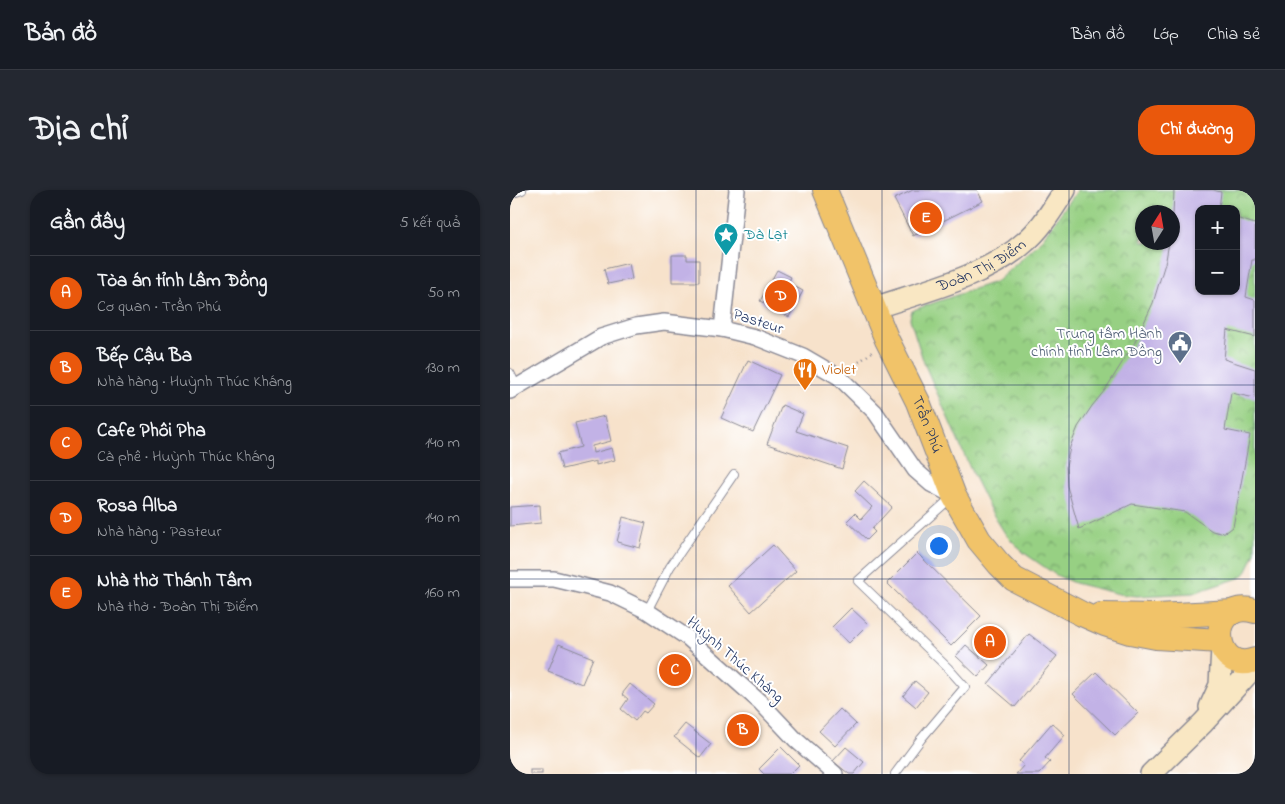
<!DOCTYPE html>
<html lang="vi">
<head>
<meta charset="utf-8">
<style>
	:root { --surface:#171b24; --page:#242831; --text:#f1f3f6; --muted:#9ea1a6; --line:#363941; --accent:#ea580c }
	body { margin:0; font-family:"Indie Flower",sans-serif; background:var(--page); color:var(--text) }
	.controls { position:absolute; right:15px; top:15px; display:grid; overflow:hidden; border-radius:10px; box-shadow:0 1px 4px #0004 }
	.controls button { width:45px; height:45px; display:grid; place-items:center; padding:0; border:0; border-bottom:1px solid var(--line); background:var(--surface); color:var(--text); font:25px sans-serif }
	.compass { position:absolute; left:625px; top:15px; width:45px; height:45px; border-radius:50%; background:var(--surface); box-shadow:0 1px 4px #0004; rotate:11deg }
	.you { position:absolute; left:428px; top:355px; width:18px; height:18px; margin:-12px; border:4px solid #fff; border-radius:50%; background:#1a73e8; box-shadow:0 0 0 8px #1a73e833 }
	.badge { display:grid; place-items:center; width:32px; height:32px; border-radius:50%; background:var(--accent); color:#fff; font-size:16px; font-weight:700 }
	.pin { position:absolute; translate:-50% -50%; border:2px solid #fff; box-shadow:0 1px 5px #0006 }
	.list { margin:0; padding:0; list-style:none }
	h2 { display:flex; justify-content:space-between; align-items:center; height:65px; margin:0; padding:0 20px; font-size:21px }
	h2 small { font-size:16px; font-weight:400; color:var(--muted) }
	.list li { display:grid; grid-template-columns:32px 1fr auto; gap:15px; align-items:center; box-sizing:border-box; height:75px; padding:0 20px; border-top:1px solid var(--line) }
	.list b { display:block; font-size:19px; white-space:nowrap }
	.list p { margin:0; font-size:16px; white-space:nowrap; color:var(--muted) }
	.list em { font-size:16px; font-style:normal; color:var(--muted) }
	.map { position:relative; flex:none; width:745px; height:584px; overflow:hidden; border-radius:20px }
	header { display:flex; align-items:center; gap:30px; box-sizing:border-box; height:70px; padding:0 25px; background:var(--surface); border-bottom:1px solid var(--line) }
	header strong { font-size:24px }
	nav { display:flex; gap:28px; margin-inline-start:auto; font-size:18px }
	.intro { display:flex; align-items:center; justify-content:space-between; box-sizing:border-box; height:120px; padding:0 30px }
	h1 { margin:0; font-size:35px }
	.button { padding:12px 22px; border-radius:20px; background:var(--accent); color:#fff; font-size:18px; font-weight:700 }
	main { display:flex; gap:30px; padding:0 30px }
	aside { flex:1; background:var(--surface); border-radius:20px; box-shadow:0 1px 4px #0004 }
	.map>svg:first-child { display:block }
</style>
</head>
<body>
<header>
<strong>Bản đồ</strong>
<nav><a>Bản đồ</a><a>Lớp</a><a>Chia sẻ</a></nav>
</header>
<div class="intro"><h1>Địa chỉ</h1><a class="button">Chỉ đường</a></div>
<main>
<aside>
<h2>Gần đây<small>5 kết quả</small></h2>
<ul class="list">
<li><span class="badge">A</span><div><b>Tòa án tỉnh Lâm Đồng</b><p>Cơ quan · Trần Phú</p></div><em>50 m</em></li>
<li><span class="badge">B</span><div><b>Bếp Cậu Ba</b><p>Nhà hàng · Huỳnh Thúc Kháng</p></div><em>130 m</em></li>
<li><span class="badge">C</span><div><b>Cafe Phôi Pha</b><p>Cà phê · Huỳnh Thúc Kháng</p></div><em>140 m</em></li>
<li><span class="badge">D</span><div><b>Rosa Alba</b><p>Nhà hàng · Pasteur</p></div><em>140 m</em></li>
<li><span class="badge">E</span><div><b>Nhà thờ Thánh Tâm</b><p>Nhà thờ · Đoàn Thị Điểm</p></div><em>160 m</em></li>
</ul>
</aside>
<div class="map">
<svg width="745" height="584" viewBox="0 0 745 584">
	<defs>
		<pattern id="park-crowns" width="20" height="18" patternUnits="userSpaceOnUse" patternTransform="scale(1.25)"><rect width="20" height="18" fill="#97d083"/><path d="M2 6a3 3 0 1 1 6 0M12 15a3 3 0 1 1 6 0" fill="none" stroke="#7aa96e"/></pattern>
	</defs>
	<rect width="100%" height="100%" fill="#fff"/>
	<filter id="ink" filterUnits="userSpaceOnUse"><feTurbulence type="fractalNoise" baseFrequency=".02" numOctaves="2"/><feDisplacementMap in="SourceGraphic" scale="10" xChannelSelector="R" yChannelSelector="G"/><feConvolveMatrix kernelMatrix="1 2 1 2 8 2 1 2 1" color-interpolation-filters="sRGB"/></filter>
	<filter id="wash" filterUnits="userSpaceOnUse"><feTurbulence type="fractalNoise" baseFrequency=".0096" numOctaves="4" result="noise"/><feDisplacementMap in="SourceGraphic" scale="20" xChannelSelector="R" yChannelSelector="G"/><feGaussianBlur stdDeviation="1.12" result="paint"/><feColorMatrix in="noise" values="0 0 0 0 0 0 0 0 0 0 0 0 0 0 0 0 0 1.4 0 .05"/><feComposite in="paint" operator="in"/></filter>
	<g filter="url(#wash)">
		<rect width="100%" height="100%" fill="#f7e2cb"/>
		<path fill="url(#park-crowns)" stroke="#598070" fill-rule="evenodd" d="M568,0H745V362L737,381L732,387L683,403L627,406L609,404L564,393L546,385L514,363L496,345L481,321L463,285L414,173L400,129L401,122L406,119L487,91L528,54ZM689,19H726V101H689ZM632,22H662V52H632Z"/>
		<g id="blocks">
			<g fill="#c2b2e6">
				<polygon points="403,0 467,0 473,11 403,46 384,9"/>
				<polygon points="664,0 703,0 711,2 709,19 689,19 689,101 726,101 726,28 745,34 745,70 742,70 736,107 745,110 745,147 717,140 714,169 745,179 745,208 721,203 715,240 740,245 723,337 718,341 711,343 702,341 675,322 622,314 569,339 557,296 556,277 560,257 568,237 582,216 595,200 625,152 643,113 656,70 659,52 662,52"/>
				<polygon points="162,65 177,65 177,70 189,70 189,92 162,92"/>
				<polygon points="119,73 122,89 98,94 94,79"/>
				<polygon points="267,80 281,87 278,93 293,101 279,127 250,111"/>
				<polygon points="238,170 270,185 243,242 211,228"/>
				<polygon points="272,215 293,224 286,241 338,258 332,279 257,254"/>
				<polygon points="95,226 101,251 82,256 83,263 102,258 105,270 86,275 86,271 52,279 48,263 71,257 65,233"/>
				<polygon points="354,291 382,317 362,339 365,342 357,350 337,331 345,323 351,329 362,317 345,301"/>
				<polygon points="30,315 31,333 0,336 0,317"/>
				<polygon points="113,327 136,333 130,358 107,352"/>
				<polygon points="263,355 286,381 241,422 218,396"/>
				<polygon points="407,363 471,426 441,456 377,393"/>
				<polygon points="341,418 358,434 339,453 322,437"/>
				<polygon points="519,444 547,466 505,517 478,494"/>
				<polygon points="49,454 83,468 72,494 38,481"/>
				<polygon points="456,455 479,475 468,487 446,466"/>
				<polygon points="586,482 628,523 605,545 563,504"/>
				<polygon points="405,491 418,502 406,517 393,506"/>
				<polygon points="120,494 144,514 136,523 133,521 125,531 111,519 118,509 112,504"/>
				<polygon points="330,519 346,534 325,556 309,541"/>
				<polygon points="542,533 555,545 535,568 540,572 529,584 506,584 514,575 509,571"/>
				<polygon points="175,534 201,554 190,568 164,547"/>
				<polygon points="271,557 289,575 280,584 254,584 249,579"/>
				<polygon points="336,557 354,572 344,584 339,584 323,571"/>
				<rect x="20" y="580" width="12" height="4"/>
			</g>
		</g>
	</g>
	<g filter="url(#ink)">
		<use href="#blocks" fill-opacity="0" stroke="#898894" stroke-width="1"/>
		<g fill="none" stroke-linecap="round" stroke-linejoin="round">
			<defs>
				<g id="lane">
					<polyline points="0,4 12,0"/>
					<polyline points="0,183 7,197"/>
					<polyline points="137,421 160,377 224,284"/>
					<polyline points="385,584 411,549 455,497 438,478 348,391 442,307"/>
				</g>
				<g id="street">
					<polyline points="212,139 227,0"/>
					<polyline points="0,201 91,147 126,136 154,132 212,139 245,147 293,166 329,187 365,222 405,280 421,294 444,306"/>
					<polyline points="0,389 44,389 73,396 100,403 137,421 178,448 251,513 286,550 325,584"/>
				</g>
				<g id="secondary">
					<path id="s1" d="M364,118C411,102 478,86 515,52C532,38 543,18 555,0"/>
					<polyline points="700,517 710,495 712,458"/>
					<polyline points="641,584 693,533 745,476"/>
				</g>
				<g id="primary">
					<path id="s2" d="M315,0L377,150L408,212L444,306L469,350L489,374L504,389L572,424L595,434L620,442L646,447L710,451"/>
					<path d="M745,421C696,407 701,486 745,470"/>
					<polyline points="591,425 647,426 723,422"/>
				</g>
			</defs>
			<use href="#lane" stroke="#898894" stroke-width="10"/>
			<use href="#street" stroke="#898894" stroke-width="18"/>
			<use href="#secondary" stroke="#898894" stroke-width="24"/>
			<use href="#primary" stroke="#898894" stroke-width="26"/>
			<polyline stroke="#898894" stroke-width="2.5" stroke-dasharray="1 4" stroke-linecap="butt" points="341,178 362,162"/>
			<use href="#lane" stroke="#fff" stroke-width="8"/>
			<use href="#street" stroke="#fff" stroke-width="15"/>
			<use href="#secondary" stroke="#f9e7c3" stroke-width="21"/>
			<use href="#primary" stroke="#f1c369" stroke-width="24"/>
		</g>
	</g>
	<path fill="none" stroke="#1b2f5e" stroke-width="1" stroke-opacity="0.55" d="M186,0V584M372,0V584M559,0V584M0,195H745M0,389H745"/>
	<defs>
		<symbol id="sight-pin" viewBox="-11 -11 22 30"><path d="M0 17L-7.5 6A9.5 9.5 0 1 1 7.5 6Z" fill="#0f9aa8" stroke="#fff"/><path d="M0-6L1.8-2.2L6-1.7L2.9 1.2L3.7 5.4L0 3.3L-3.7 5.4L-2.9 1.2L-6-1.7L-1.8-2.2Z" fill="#fff"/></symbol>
		<symbol id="civic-pin" viewBox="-11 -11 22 30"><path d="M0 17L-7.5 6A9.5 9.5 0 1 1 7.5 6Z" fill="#5c6f8a" stroke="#fff"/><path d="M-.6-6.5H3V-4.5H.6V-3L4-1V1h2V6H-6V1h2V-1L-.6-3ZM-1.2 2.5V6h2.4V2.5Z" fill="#fff"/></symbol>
		<symbol id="restaurant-pin" viewBox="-11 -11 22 30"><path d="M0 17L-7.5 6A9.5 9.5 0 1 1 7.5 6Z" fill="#e8710a" stroke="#fff"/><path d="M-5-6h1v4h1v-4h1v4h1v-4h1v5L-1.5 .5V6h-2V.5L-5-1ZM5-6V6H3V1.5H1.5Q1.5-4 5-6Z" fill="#fff"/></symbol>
	</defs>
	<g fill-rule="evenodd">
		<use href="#sight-pin" x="202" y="31" width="28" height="38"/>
		<use href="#civic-pin" x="656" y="139" width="28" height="38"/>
		<use href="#restaurant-pin" x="281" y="166" width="28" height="38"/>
	</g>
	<g text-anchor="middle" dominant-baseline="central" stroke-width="4" stroke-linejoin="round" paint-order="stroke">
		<g font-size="16" fill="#0d838f" stroke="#fff" text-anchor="start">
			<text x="234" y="45">Đà Lạt</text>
		</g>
		<g font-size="16" fill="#1b2f5e" stroke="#fff">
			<text stroke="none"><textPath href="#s1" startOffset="116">Đoàn Thị Điểm</textPath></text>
			<text transform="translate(248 132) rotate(18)">Pasteur</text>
			<text stroke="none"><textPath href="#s2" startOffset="256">Trần Phú</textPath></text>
			<text transform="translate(225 470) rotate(41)">Huỳnh Thúc Kháng</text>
		</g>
		<g font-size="16" fill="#4e5e75" stroke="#fff" text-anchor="end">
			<text x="652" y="144">Trung tâm Hành<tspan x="652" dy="18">chính tỉnh Lâm Đồng</tspan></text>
		</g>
		<g font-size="16" fill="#c56008" stroke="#fff" text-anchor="start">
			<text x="312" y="180">Violet</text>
		</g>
	</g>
</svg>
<div class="controls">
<button>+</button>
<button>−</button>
</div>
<svg class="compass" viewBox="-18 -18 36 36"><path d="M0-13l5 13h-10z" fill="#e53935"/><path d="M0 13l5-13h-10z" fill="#9ea1a6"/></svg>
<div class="you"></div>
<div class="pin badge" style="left:480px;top:452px">A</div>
<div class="pin badge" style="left:233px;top:540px">B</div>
<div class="pin badge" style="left:165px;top:480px">C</div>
<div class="pin badge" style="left:271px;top:106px">D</div>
<div class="pin badge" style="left:416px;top:28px">E</div>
</div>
</main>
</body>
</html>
